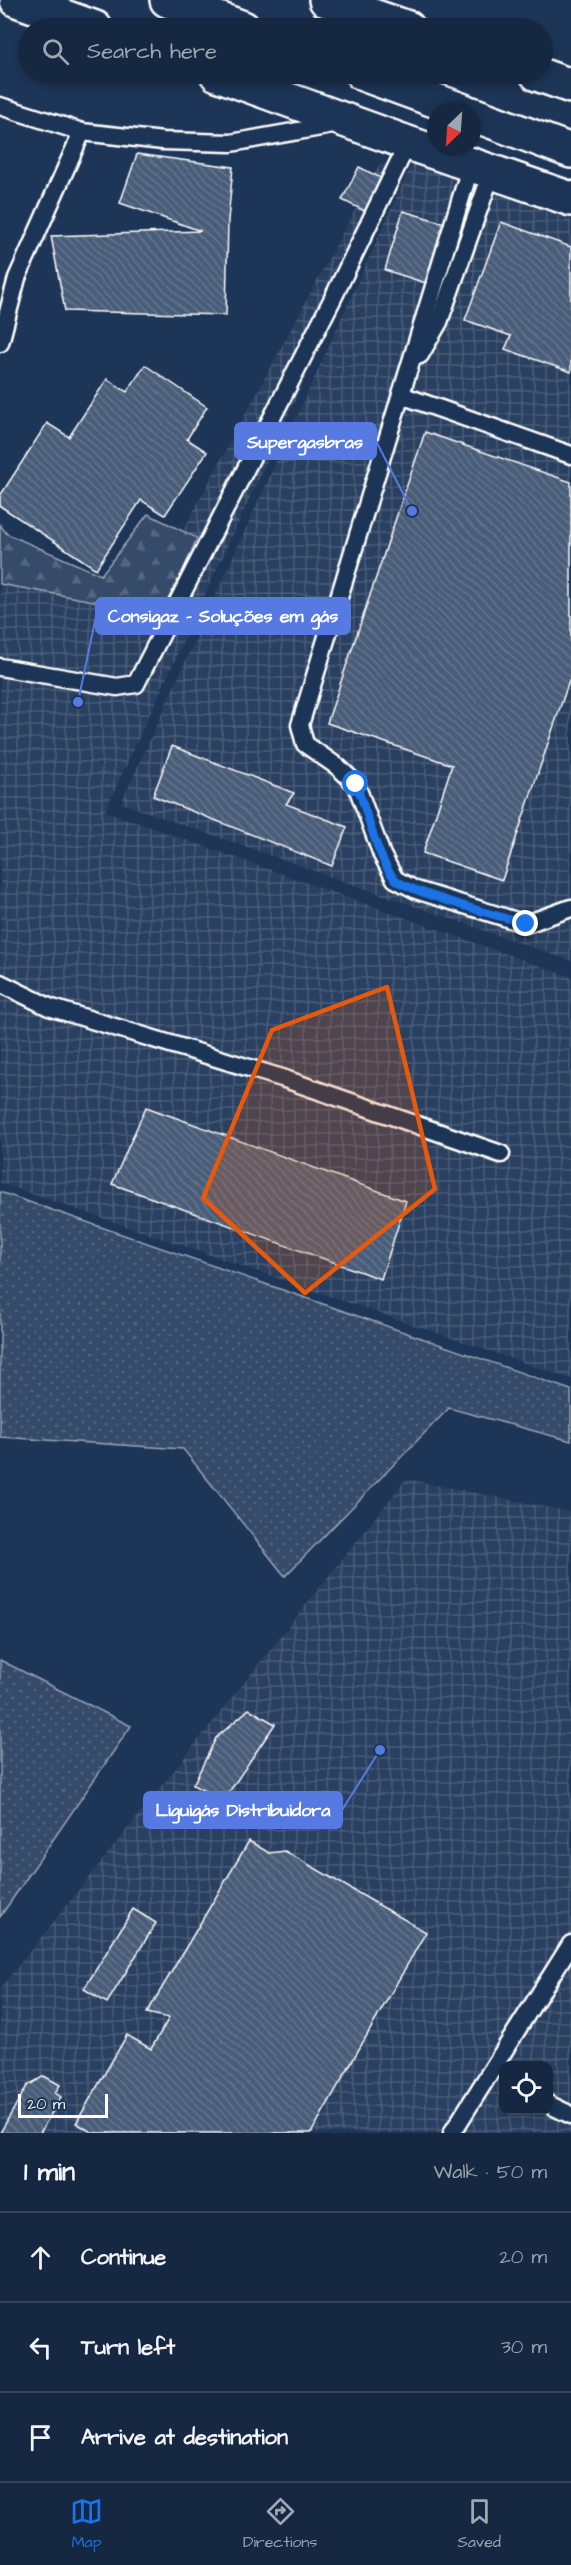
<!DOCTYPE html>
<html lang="en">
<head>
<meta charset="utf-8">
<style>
	:root { --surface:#162841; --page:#1f3048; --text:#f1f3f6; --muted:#9ea6b1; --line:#35445a; --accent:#1a73e8 }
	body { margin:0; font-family:"Architects Daughter",sans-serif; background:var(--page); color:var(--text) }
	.controls { position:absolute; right:18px; bottom:18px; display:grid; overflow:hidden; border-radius:12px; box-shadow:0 3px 9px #0003 }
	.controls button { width:54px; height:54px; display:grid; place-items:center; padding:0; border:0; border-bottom:2px solid var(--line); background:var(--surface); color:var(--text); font:30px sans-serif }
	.compass { position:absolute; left:427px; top:102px; width:54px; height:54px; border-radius:50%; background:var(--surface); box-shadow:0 3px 9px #0003; rotate:205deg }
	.scale { position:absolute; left:18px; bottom:15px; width:90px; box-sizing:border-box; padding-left:6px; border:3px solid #fff; border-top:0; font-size:16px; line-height:21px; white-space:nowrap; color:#fff; -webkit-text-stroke:4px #1d3557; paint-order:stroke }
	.stop { position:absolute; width:18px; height:18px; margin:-14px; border:4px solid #1a73e8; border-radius:50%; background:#fff }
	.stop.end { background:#1a73e8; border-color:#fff; box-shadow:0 2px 6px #0008 }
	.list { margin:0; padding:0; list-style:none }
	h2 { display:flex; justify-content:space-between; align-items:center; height:78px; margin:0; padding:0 24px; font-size:26px }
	h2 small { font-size:20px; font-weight:400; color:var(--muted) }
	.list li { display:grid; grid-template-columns:39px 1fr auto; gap:18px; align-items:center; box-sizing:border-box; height:90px; padding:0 24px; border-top:2px solid var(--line) }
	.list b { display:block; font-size:22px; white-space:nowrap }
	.list em { font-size:20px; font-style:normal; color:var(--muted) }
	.icon { flex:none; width:33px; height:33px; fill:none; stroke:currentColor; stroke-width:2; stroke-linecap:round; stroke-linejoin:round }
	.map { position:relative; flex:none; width:571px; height:2133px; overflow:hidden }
	.search { position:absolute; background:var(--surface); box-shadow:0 3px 9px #0003; left:18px; right:18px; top:18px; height:66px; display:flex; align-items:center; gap:15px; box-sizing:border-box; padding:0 21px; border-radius:33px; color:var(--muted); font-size:22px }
	.sheet { height:348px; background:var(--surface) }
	nav { display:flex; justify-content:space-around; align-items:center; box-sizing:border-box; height:84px; border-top:2px solid var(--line); background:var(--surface); font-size:16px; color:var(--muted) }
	nav a { display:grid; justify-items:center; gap:3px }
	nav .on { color:var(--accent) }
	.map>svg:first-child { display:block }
</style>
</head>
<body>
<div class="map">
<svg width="571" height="2133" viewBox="0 0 571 2133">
	<defs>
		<pattern id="industrial-grid" width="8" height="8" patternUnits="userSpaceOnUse" patternTransform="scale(1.5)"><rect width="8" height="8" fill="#2a4161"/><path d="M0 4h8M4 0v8" fill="none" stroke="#4a5e79"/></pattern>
		<pattern id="grass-dots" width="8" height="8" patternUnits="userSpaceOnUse" patternTransform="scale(1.5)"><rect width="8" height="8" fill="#364b69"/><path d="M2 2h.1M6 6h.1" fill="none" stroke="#546680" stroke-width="1.8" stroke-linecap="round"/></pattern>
		<pattern id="forest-firs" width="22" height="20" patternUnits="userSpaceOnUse" patternTransform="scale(1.5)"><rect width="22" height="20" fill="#364b69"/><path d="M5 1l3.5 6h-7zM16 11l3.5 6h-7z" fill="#546680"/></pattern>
		<pattern id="building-back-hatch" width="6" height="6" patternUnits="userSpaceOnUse" patternTransform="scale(1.5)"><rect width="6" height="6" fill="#4a5d79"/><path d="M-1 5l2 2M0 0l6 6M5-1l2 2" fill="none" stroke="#65758d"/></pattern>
	</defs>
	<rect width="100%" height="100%" fill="#1d3557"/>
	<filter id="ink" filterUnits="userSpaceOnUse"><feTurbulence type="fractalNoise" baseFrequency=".0167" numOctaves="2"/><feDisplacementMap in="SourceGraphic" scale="12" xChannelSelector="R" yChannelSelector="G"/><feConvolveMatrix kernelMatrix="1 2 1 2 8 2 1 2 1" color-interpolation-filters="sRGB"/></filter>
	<g filter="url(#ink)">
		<g fill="url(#industrial-grid)" fill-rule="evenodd">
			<polygon points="380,163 403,167 105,811 571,977 571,1379 0,1183 0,562 150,592"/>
			<polygon points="412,163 571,220 571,961 121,803"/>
			<path d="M406,1479L571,1512V2133H0V1989ZM504,2066H548V2110H504Z"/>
		</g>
		<g fill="url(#grass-dots)" stroke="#9aa5b4" stroke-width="1.5">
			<polygon points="0,1192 571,1390 571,1441 449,1408 285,1576 183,1449 0,1437"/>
			<polygon points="0,1660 131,1726 0,1917"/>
		</g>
		<polygon fill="url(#forest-firs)" stroke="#9aa5b4" stroke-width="1.5" points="148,514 197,538 165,614 0,584 0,525 7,534 101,575"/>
		<g fill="url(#building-back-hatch)" stroke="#fff" stroke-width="1.5">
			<polygon points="137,154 233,167 228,220 226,315 65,311 51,236 201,231 120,203"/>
			<polygon points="359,167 387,181 371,214 342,200"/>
			<polygon points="403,211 444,223 448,228 426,283 385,270"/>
			<polygon points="501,222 571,247 571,372 505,349 511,336 465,320"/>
			<polygon points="145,365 207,407 187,439 207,452 165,515 141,500 96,569 0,506 0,496 47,423 69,437 107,379 127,392"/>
			<polygon points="425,432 571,482 571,682 569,681 502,880 423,853 452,765 327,723"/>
			<polygon points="172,746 294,793 286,804 347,827 332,866 153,796"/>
			<polygon points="146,1107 406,1201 381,1279 112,1184"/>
			<polygon points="249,1709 275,1724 223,1801 193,1785 216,1738"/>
			<polygon points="249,1841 269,1853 285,1851 426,1932 311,2133 93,2133 76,2123 127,2035 151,2049 169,2018 147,2013"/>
			<polygon points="133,1909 156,1923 107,2003 84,1989"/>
			<polygon points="44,2076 60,2085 55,2093 61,2097 40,2133 0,2133 27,2086"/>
		</g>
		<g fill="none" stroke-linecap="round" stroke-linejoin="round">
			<defs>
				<g id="service">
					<polyline points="0,106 82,132 163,141 231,143 338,124"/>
					<polyline points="471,165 300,725 305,744 338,767 356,784 382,855 395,879 416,890 526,924 571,908"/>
					<polyline points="0,343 17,278 82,132"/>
					<polyline points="420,355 439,322 492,172"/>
					<polyline points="401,395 571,455"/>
					<polyline points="0,667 117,687 136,684 333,298 408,143"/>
					<polyline points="0,983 49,1007 282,1078 501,1154"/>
					<polyline points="548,2104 571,2115"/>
					<polyline points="452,2133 571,1944"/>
				</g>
				<g id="tertiary">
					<polyline points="17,0 95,28"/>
					<polyline points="217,74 408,143 571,199"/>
				</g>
				<g id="motorway">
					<polyline points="167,0 243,28"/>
					<polyline points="326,0 408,28"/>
					<polyline points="363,74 464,111"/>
					<polyline points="537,74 571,86"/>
					<polyline points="472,114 571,151"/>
				</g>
			</defs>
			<use href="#service" stroke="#fff" stroke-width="21"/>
			<use href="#tertiary" stroke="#fff" stroke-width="38"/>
			<use href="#motorway" stroke="#fff" stroke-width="38"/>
			<use href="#service" stroke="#1d3557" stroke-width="16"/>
			<use href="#tertiary" stroke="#1d3557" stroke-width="33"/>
			<use href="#motorway" stroke="#1d3557" stroke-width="33"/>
		</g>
	</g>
	<g fill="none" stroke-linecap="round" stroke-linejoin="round" filter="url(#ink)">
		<path stroke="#1a73e8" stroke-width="8" d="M356,784C366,807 378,862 395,879C407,892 503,917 526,924"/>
	</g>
	<path fill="#e8590c" fill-opacity="0.2" stroke="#e8590c" stroke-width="4.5" stroke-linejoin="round" d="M387,987L435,1189L305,1293L203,1198L272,1030Z"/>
	<path fill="none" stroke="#567ae2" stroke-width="2" d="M412 511L376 441M78 702L96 616M380 1750L342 1810"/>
	<g fill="#567ae2" stroke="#1d3557" stroke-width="2">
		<circle cx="412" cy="511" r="6"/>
		<circle cx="78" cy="702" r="6"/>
		<circle cx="380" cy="1750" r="6"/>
	</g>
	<g fill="#567ae2" stroke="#567ae2" stroke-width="2">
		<rect x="235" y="423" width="141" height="36" rx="6"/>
		<rect x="96" y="598" width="254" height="36" rx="6"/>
		<rect x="144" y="1792" width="198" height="36" rx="6"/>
	</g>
	<g font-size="18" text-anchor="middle" font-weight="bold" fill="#fff">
		<text x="305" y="448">Supergasbras</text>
		<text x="223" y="622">Consigaz - Soluções em gás</text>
		<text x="243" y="1816">Liguigás Distribuidora</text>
	</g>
</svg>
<div class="controls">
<button><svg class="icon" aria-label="locate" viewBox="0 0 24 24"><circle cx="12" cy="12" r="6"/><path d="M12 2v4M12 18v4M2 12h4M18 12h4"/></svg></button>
</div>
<svg class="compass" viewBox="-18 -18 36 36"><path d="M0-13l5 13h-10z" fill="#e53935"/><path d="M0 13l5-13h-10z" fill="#9ea6b1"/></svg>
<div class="scale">20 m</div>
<div class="stop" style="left:356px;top:784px"></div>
<div class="stop end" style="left:526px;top:924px"></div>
<div class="search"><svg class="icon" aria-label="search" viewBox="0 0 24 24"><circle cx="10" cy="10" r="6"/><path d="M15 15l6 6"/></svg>Search here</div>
</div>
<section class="sheet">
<h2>1 min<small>Walk · 50 m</small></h2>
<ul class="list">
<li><svg class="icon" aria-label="ahead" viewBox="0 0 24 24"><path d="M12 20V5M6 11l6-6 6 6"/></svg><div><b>Continue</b></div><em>20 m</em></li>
<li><svg class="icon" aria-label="left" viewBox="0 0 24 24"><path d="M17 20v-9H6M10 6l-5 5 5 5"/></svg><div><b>Turn left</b></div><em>30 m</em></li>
<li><svg class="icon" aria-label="arrive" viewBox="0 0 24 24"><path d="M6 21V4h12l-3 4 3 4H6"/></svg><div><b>Arrive at destination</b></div></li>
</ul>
</section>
<nav>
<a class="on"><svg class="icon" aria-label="map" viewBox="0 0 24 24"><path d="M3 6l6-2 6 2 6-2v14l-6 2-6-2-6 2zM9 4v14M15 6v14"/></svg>Map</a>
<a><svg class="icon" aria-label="directions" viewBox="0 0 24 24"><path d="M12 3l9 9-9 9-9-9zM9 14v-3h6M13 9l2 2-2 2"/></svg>Directions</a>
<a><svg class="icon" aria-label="saved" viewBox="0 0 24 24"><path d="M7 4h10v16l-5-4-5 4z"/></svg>Saved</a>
</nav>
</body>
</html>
